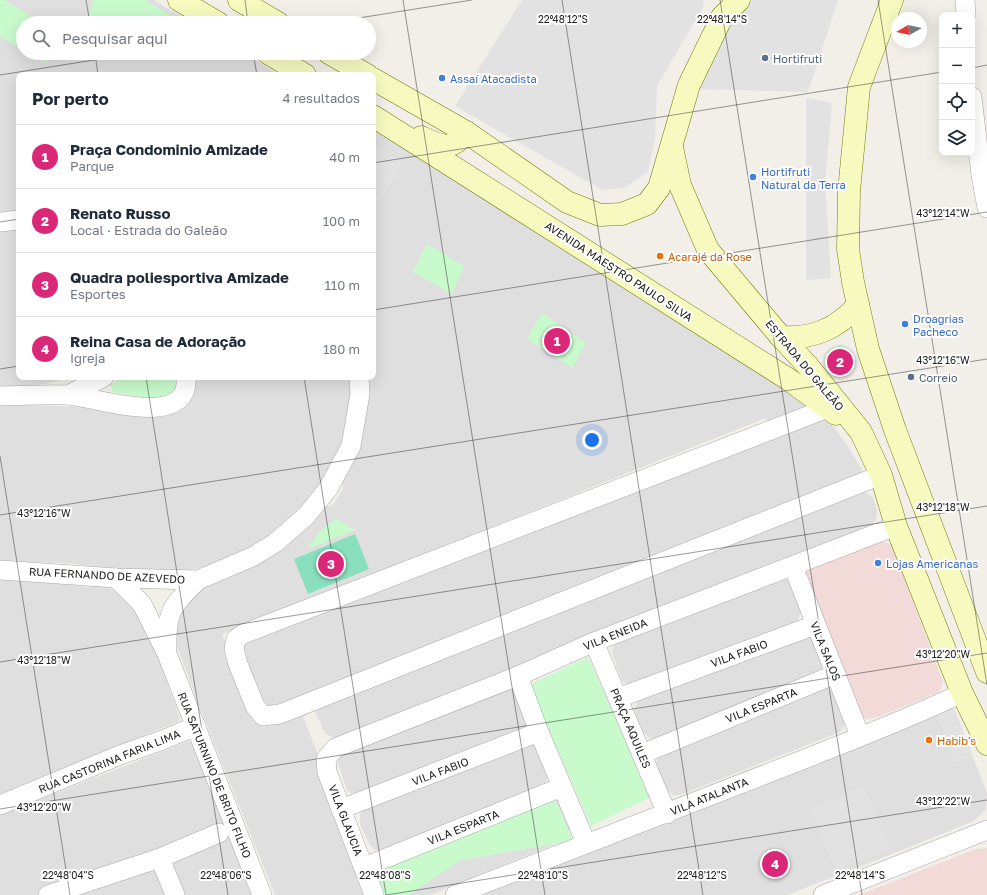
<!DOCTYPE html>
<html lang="pt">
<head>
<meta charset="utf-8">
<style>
	:root { --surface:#fff; --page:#f6f6f7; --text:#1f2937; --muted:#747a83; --line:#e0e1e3; --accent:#db2777 }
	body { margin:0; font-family:"Golos Text",sans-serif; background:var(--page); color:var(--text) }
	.controls { position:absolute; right:12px; top:12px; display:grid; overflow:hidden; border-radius:8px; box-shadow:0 4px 16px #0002 }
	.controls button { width:36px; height:36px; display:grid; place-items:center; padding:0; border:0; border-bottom:1px solid var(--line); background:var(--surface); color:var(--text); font:20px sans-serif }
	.compass { position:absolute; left:891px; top:12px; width:36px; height:36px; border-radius:50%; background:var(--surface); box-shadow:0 4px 16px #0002; rotate:261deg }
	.you { position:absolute; left:592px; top:440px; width:14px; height:14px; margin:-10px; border:3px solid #fff; border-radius:50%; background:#1a73e8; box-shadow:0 0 0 6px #1a73e833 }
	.badge { display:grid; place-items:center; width:26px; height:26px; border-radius:50%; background:var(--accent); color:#fff; font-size:13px; font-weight:700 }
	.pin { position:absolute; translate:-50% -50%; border:2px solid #fff; box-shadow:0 1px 4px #0006 }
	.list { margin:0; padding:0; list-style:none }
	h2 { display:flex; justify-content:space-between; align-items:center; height:52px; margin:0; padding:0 16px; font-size:17px }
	h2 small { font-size:13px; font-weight:400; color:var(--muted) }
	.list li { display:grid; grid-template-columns:26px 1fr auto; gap:12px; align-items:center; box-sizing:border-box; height:64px; padding:0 16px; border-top:1px solid var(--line) }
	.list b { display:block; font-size:15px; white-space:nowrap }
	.list p { margin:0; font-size:13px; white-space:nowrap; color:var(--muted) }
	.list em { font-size:13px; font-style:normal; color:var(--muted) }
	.icon { flex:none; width:22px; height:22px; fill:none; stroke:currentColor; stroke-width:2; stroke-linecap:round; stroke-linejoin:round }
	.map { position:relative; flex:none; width:987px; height:895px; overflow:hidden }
	.search { position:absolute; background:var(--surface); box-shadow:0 4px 16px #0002; left:16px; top:16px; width:360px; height:44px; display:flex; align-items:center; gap:10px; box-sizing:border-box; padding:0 14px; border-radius:22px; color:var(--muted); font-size:15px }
	.panel { position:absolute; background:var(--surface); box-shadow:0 4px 16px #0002; left:16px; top:72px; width:360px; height:308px; border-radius:8px }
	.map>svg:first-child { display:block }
</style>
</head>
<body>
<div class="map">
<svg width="987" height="895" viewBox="0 0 987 895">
	<rect width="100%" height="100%" fill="#f2efe9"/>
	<g fill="#e0dfdf">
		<polygon points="0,0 154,0 192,23 23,23 23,53 243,53 280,75 19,75 19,212 0,215"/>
		<polygon points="373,129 687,320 690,330 705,339 715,338 779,376 808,400 833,426 849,448 862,470 862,474 860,477 830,489 271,711 260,708 240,654 240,644 247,636 770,429 766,418 222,634 257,720 267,723 856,488 872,496 876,506 877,515 875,521 869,526 341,737 332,737 325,733 314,710 303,717 374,895 275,895 200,708 175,641 173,628 176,615 184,601 220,579 257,564 271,556 303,531 324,507 333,505 343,489 343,481 358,444 364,423 368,393 368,377 373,377"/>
		<polygon points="19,229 19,377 74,377 45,384 0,388 0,231"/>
		<polygon points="195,377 352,377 351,394 341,445 324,480 307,502 262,542 211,565 194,569 181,571 135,571 66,563 0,561 0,404 85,407 192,395"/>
		<polygon points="0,577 74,582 77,586 89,587 92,585 103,585 119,592 132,603 156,652 180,718 179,721 0,794"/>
		<polygon points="782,577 792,583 801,612 797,622 628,685 622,680 613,656 612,652 615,643"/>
		<polygon points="810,635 823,666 822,670 654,739 648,737 643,731 634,710 638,700"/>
		<polygon points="825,687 833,691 846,723 840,732 680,795 673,795 667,791 656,765 658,754"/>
		<polygon points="511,688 514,690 527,725 526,728 353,795 347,790 338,763 339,755"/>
		<polygon points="951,706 955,711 987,793 986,809 974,821 897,852 787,895 466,895"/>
		<polygon points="189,741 193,743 252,895 0,895 0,815"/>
		<polygon points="532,744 535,745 548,776 545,784 383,851 373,849 369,843 360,824 360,815 363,810"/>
		<polygon points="557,798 570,830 563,841 430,895 388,895"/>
	</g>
	<g fill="#f2dad9">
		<polygon points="874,538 892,545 943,682 939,692 875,718 866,719 861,717 803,580 806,568"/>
		<polygon points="987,848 987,895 859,895 976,849"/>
	</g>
	<g fill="#c8facc">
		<polygon points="0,0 4,0 43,23 23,23 23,50 0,36"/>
		<polygon points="93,0 145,0 183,23 104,23 89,15"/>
		<polygon points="29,53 53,53 47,64"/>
		<polygon points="427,244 464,266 452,294 413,272"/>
		<polygon points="542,313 586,343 572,368 527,339"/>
		<polygon points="842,344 851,352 854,362 849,372 838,375 832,373 828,362 828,350"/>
		<polygon points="122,377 178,377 178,382 172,394 155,399 112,392 111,385"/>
		<polygon points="336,519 355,530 307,549 322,529"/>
		<polygon points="588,657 651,797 591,826 529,685"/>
		<polygon points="554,796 573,841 461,860 409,895 385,895 376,874 392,861"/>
	</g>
	<polygon fill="#88e0be" points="355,534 369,569 308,594 294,559"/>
	<g fill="#e2e2e2">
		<polygon points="522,0 703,0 704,6 657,86 655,138 648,172 624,188 602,190 455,106"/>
		<polygon points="754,0 838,0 808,92 695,89 727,24"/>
		<polygon points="806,98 832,103 825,184 831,278 806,280"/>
		<polygon points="373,145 403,162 373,212"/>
		<polygon points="953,708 972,756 954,762 936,714"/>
		<polygon points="864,786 890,849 836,871 810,809"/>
	</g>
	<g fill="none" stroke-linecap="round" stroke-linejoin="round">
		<defs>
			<g id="street">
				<polyline points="965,0 966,15"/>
				<polyline points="972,97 981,175 987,208"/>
				<polyline points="0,222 19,220"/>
				<polyline points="68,395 104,377"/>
				<path d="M0,396C22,396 45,394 67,395C96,397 191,431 186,377"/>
				<polyline points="828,408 243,634 236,639 234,649 238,664 255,706 263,716 280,714 881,475"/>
				<polyline points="793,566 860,736"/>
				<polyline points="0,570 116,578 198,580 254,556 275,543 306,516 328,489 351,446 360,394 359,377"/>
				<polyline points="116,578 142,604 167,654 262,895"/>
				<polyline points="594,642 667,814"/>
				<path d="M167,649C166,611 172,606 198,580"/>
				<polyline points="518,676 539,732 586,843"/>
				<polyline points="618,698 815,625"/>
				<polyline points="642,754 836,674"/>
				<polyline points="0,805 120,755 160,741 196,726"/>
				<polyline points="341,809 539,732"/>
				<polyline points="160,858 175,895"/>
				<polyline points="364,867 562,787"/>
				<polyline points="48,895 160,858 219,833"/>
				<polyline points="374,895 327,772 326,759 335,748 518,676 594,642 896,526"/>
				<path d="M455,895C569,850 683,807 797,762C852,740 908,719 962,693"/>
				<polyline points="823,895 987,830"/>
			</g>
			<g id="secondary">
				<polyline points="179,0 218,23"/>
				<polyline points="239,0 278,23"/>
				<polyline points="892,0 859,87 849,191 848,249 853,282 868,349 895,430 987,672"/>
				<polyline points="268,53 305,75"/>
				<polyline points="329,53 367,75"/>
				<polyline points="373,79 466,132 567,202 600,215 622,214 647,204 659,188 689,85 722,17 739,0"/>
				<polyline points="373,116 788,379 836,414"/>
				<path d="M421,137C440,146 452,152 466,132"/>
				<polyline points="672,147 680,185 708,250 781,337 807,365 861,432 881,475 896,526 962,693 987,744"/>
				<path d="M781,337C813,339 837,329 858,305"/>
			</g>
		</defs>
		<use href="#street" stroke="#a9a9a9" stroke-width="20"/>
		<use href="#secondary" stroke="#707d05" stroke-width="23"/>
		<use href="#street" stroke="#fff" stroke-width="19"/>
		<use href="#secondary" stroke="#f7fabf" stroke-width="22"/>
	</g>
	<path fill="none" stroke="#222" stroke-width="1" stroke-opacity="0.45" d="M86,0L90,23M245,0L248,23M403,0L545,895M562,0L703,895M720,0L862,895M878,0L987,685M327,23L472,0M95,53L98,75M253,53L257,75M972,68L987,65M0,75L138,53M373,163L942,72M0,222L19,219M373,310L987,212M0,369L19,366M146,377L228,895M304,377L386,895M0,456L70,895M0,515L987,359M0,662L987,506M0,809L987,653M386,895L987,800"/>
	<g fill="#5c6f8a" stroke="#fff" stroke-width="1.5">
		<circle cx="765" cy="58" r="4"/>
		<circle cx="911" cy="377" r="4"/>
	</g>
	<g fill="#3f7fe0" stroke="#fff" stroke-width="1.5">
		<circle cx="442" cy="78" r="4"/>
		<circle cx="753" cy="177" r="4"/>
		<circle cx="905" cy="324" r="4"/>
		<circle cx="878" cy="563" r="4"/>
	</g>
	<g fill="#e8710a" stroke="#fff" stroke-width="1.5">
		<circle cx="660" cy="256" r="4"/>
		<circle cx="929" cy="740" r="4"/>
	</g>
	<g text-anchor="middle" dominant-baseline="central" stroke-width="4" stroke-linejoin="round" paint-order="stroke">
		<g font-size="11" fill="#4e5e75" stroke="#fff" text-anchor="start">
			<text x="773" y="58">Hortifruti</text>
			<text x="919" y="377">Correio</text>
		</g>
		<g font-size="11" fill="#366cbe" stroke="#fff" text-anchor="start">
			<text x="450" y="78">Assaí Atacadista</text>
			<text x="761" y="171">Hortifruti<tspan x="761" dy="13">Natural da Terra</tspan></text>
			<text x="913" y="318">Droagrias<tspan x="913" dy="13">Pacheco</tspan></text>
			<text x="886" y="563">Lojas Americanas</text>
		</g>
		<g font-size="11" fill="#c56008" stroke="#fff" text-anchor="start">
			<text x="668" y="256">Acarajé da Rose</text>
			<text x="937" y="740">Habib's</text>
		</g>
		<g font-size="11" fill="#222" stroke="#fff">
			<text transform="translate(619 271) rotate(33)">AVENIDA MAESTRO PAULO SILVA</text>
			<text transform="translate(805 365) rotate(50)">ESTRADA DO GALEÃO</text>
			<text transform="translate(107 575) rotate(3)">RUA FERNANDO DE AZEVEDO</text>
			<text transform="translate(615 634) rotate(-22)">VILA ENEIDA</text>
			<text transform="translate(826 651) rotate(68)">VILA SALOS</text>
			<text transform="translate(739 653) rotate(-20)">VILA FABIO</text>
			<text transform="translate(761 705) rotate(-22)">VILA ESPARTA</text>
			<text transform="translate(631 728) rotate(67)">PRAÇA AQUILES</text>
			<text transform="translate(109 761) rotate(-22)">RUA CASTORINA FARIA LIMA</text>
			<text transform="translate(440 771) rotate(-21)">VILA FABIO</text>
			<text transform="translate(215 775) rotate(68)">RUA SATURNINO DE BRITO FILHO</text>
			<text transform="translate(709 796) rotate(-22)">VILA ATALANTA</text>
			<text transform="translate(346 820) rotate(69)">VILA GLAUCIA</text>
			<text transform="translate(463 827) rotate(-22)">VILA ESPARTA</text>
		</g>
	</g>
	<g font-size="10" text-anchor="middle" fill="#222" stroke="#fff" stroke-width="4" stroke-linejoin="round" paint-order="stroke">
		<text x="563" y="23">22°48'12"S</text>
		<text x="722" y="23">22°48'14"S</text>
		<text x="943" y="217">43°12'14"W</text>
		<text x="943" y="364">43°12'16"W</text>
		<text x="943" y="511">43°12'18"W</text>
		<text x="44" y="517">43°12'16"W</text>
		<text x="943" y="658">43°12'20"W</text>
		<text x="44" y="664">43°12'18"W</text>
		<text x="943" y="805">43°12'22"W</text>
		<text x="44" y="811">43°12'20"W</text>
		<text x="68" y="879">22°48'04"S</text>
		<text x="226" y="879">22°48'06"S</text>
		<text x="385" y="879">22°48'08"S</text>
		<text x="543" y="879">22°48'10"S</text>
		<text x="702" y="879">22°48'12"S</text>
		<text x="860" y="879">22°48'14"S</text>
	</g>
</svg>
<div class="controls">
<button>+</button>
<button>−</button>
<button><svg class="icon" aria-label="locate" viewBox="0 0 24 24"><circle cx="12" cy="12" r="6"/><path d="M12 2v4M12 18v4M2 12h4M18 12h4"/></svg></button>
<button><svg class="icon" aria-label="layers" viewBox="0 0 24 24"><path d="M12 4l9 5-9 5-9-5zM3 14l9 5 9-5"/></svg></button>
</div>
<svg class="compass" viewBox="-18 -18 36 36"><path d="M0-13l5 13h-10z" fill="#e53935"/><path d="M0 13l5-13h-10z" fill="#747a83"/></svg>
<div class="you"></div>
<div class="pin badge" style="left:557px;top:341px">1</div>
<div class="pin badge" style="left:840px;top:362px">2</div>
<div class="pin badge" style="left:331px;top:564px">3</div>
<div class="pin badge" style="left:775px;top:864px">4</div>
<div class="search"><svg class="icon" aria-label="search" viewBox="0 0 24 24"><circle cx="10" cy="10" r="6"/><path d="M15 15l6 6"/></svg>Pesquisar aqui</div>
<section class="panel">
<h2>Por perto<small>4 resultados</small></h2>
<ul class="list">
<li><span class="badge">1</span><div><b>Praça Condominio Amizade</b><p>Parque</p></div><em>40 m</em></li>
<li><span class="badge">2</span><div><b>Renato Russo</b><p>Local · Estrada do Galeão</p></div><em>100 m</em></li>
<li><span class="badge">3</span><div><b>Quadra poliesportiva Amizade</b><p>Esportes</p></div><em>110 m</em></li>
<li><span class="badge">4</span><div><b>Reina Casa de Adoração</b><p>Igreja</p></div><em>180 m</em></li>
</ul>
</section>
</div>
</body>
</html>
